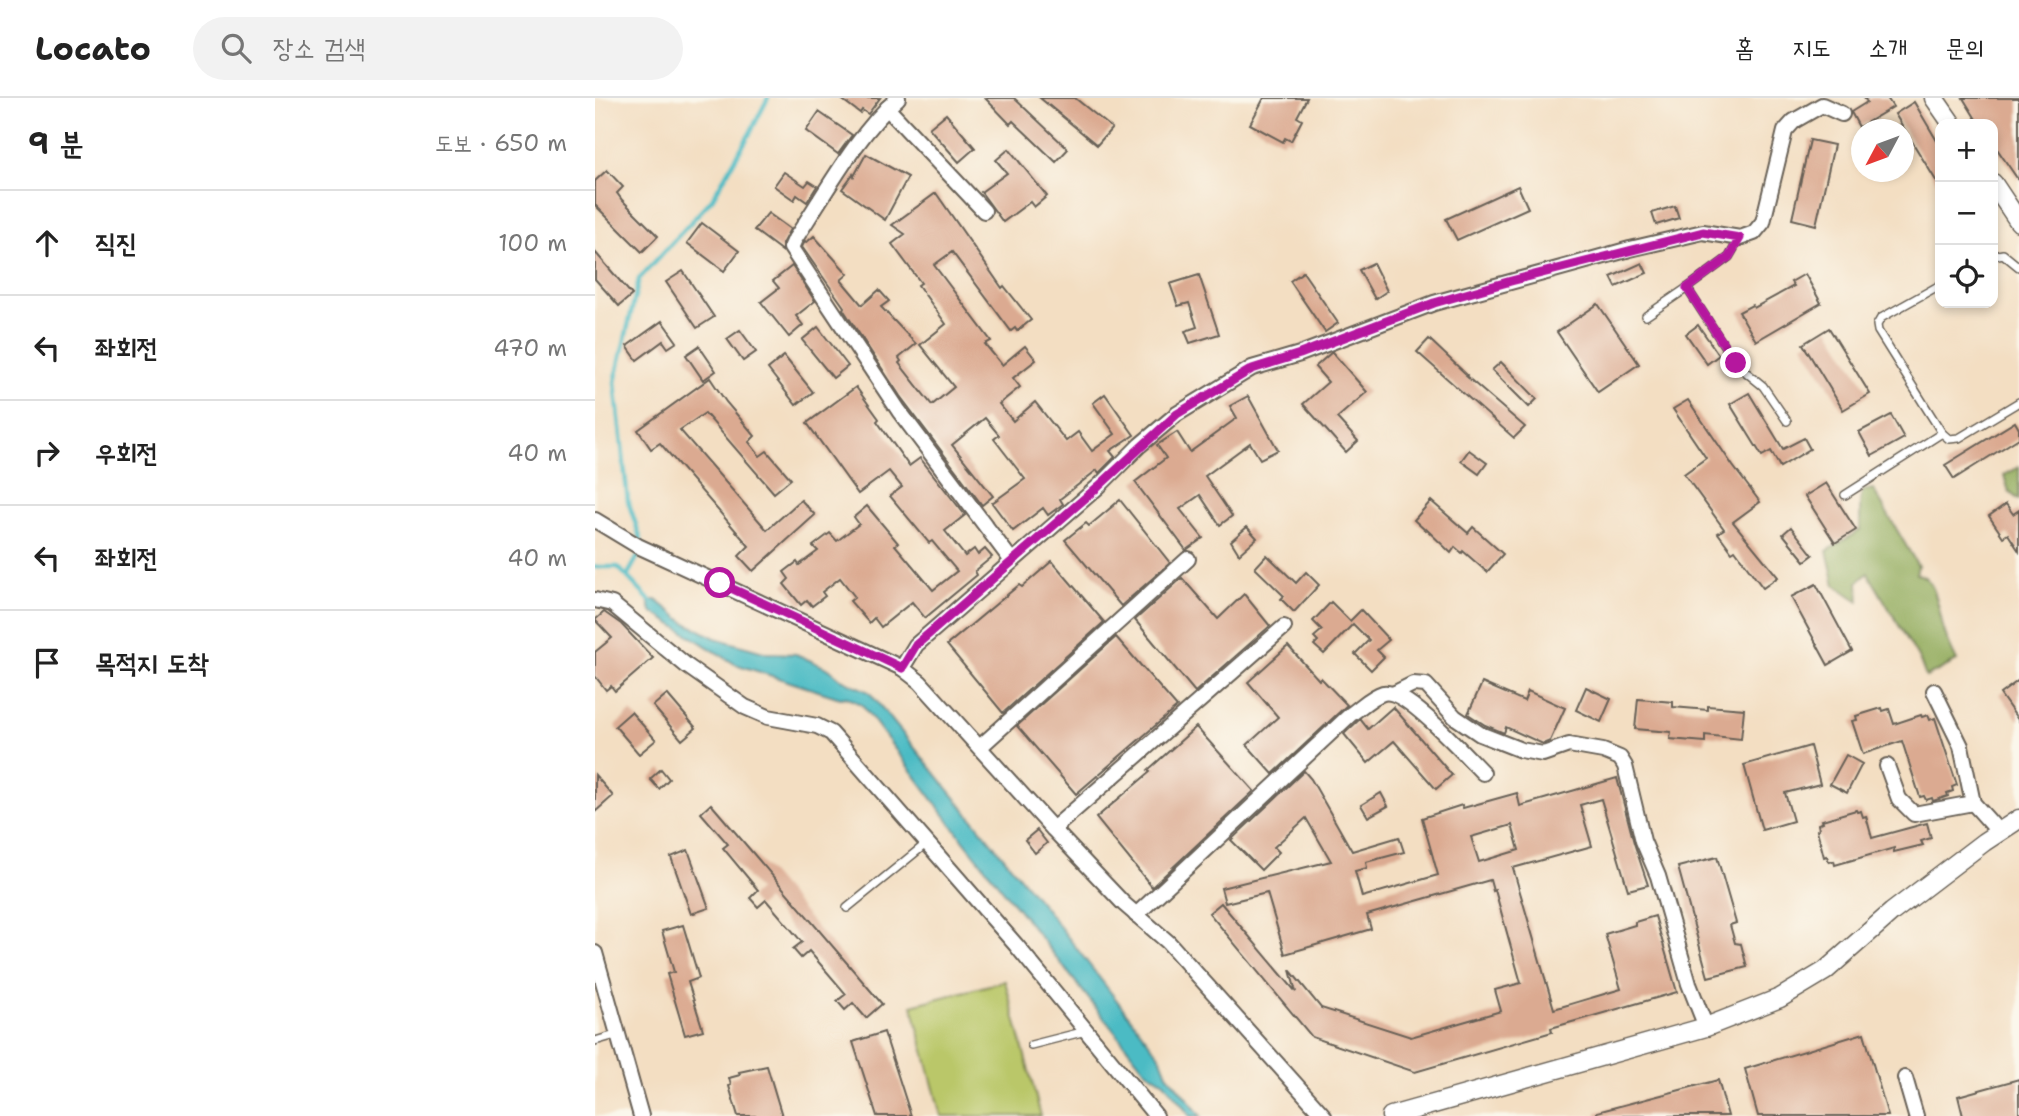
<!DOCTYPE html>
<html lang="ko">
<head>
<meta charset="utf-8">
<style>
	:root { --surface:#fff; --page:#f2f2f2; --text:#222; --muted:#767676; --line:#e0e0e0 }
	body { margin:0; font-family:"Shantell Sans","Poor Story",sans-serif; background:var(--page); color:var(--text) }
	.controls { position:absolute; right:21px; top:21px; display:grid; overflow:hidden; border-radius:14px; box-shadow:0 4px 10px #0003 }
	.controls button { width:63px; height:63px; display:grid; place-items:center; padding:0; border:0; border-bottom:2px solid var(--line); background:var(--surface); color:var(--text); font:35px sans-serif }
	.compass { position:absolute; left:1256px; top:21px; width:63px; height:63px; border-radius:50%; background:var(--surface); box-shadow:0 4px 10px #0003; rotate:229deg }
	.stop { position:absolute; width:21px; height:21px; margin:-16px; border:5px solid #b5179e; border-radius:50%; background:#fff }
	.stop.end { background:#b5179e; border-color:#fff; box-shadow:0 2px 7px #0008 }
	.list { margin:0; padding:0; list-style:none }
	h2 { display:flex; justify-content:space-between; align-items:center; height:91px; margin:0; padding:0 28px; font-size:30px }
	h2 small { font-size:23px; font-weight:400; color:var(--muted) }
	.list li { display:grid; grid-template-columns:46px 1fr auto; gap:21px; align-items:center; box-sizing:border-box; height:105px; padding:0 28px; border-top:2px solid var(--line) }
	.list b { display:block; font-size:26px; white-space:nowrap }
	.list em { font-size:23px; font-style:normal; color:var(--muted) }
	.icon { flex:none; width:38px; height:38px; fill:none; stroke:currentColor; stroke-width:2; stroke-linecap:round; stroke-linejoin:round }
	.map { position:relative; flex:none; width:1424px; height:1018px; overflow:hidden }
	header { display:flex; align-items:center; gap:42px; box-sizing:border-box; height:98px; padding:0 35px; background:var(--surface); border-bottom:2px solid var(--line) }
	header strong { font-size:33px }
	nav { display:flex; gap:38px; margin-inline-start:auto; font-size:24px }
	.search { width:490px; height:63px; background:var(--page); display:flex; align-items:center; gap:18px; box-sizing:border-box; padding:0 24px; border-radius:38px; color:var(--muted); font-size:26px }
	main { display:flex }
	aside { flex:1; background:var(--surface) }
	.map>svg:first-child { display:block }
</style>
</head>
<body>
<header>
<strong>Locato</strong>
<div class="search"><svg class="icon" aria-label="search" viewBox="0 0 24 24"><circle cx="10" cy="10" r="6"/><path d="M15 15l6 6"/></svg>장소 검색</div>
<nav><a>홈</a><a>지도</a><a>소개</a><a>문의</a></nav>
</header>
<main>
<aside>
<h2>9 분<small>도보 · 650 m</small></h2>
<ul class="list">
<li><svg class="icon" aria-label="ahead" viewBox="0 0 24 24"><path d="M12 20V5M6 11l6-6 6 6"/></svg><div><b>직진</b></div><em>100 m</em></li>
<li><svg class="icon" aria-label="left" viewBox="0 0 24 24"><path d="M17 20v-9H6M10 6l-5 5 5 5"/></svg><div><b>좌회전</b></div><em>470 m</em></li>
<li><svg class="icon" aria-label="right" viewBox="0 0 24 24"><path d="M7 20v-9h11M14 6l5 5-5 5"/></svg><div><b>우회전</b></div><em>40 m</em></li>
<li><svg class="icon" aria-label="left" viewBox="0 0 24 24"><path d="M17 20v-9H6M10 6l-5 5 5 5"/></svg><div><b>좌회전</b></div><em>40 m</em></li>
<li><svg class="icon" aria-label="arrive" viewBox="0 0 24 24"><path d="M6 21V4h12l-3 4 3 4H6"/></svg><div><b>목적지 도착</b></div></li>
</ul>
</aside>
<div class="map">
<svg width="1424" height="1018" viewBox="0 0 1424 1018">
	<rect width="100%" height="100%" fill="#fbf7ec"/>
	<filter id="ink" filterUnits="userSpaceOnUse"><feTurbulence type="fractalNoise" baseFrequency=".0143" numOctaves="2"/><feDisplacementMap in="SourceGraphic" scale="14" xChannelSelector="R" yChannelSelector="G"/><feConvolveMatrix kernelMatrix="1 2 1 2 8 2 1 2 1" color-interpolation-filters="sRGB"/></filter>
	<filter id="wash" filterUnits="userSpaceOnUse"><feTurbulence type="fractalNoise" baseFrequency=".00686" numOctaves="4" result="noise"/><feDisplacementMap in="SourceGraphic" scale="28" xChannelSelector="R" yChannelSelector="G"/><feGaussianBlur stdDeviation="1.57" result="paint"/><feColorMatrix in="noise" values="0 0 0 0 0 0 0 0 0 0 0 0 0 0 0 0 0 1.4 0 .05"/><feComposite in="paint" operator="in"/></filter>
	<g filter="url(#wash)">
		<rect width="100%" height="100%" fill="#f3dec2"/>
		<polygon fill="#bac769" stroke="#6b7242" stroke-width="2" points="410,883 446,1018 346,1018 317,907"/>
		<g fill="#93ac5d" stroke="#58643c" stroke-width="2">
			<polygon points="1424,369 1424,402 1414,394 1409,377"/>
			<path d="M1278,391L1323,468L1321,476C1342,477 1344,517 1349,532C1352,542 1357,553 1362,563L1331,579L1325,563L1273,475L1263,484L1264,503L1240,487L1232,453L1265,432V404L1267,393Z"/>
		</g>
		<polygon fill="#4cbbc4" stroke="#346c70" stroke-width="2" points="53,502 61,502 91,525 120,540 172,555 201,556 234,571 246,581 274,594 455,816 565,958 572,976 606,1018 595,1018 569,984 550,972 356,726 267,607 252,599 245,600 140,566 56,513"/>
		<g fill="none" stroke-linecap="round" stroke-linejoin="round">
			<g stroke="#4cbbc4" stroke-width="4.5">
				<polyline points="0,469 23,469 57,505"/>
				<polyline points="32,478 45,455 46,442 33,403 20,284 44,181 117,101 154,37 173,0"/>
			</g>
		</g>
		<g id="blocks">
			<g fill="#dbaa91" fill-rule="evenodd">
				<polygon points="245,0 285,0 273,16 267,12 265,15"/>
				<polygon points="390,0 419,0 473,51 461,64 418,23 415,26"/>
				<polygon points="445,0 480,0 517,30 502,47"/>
				<polygon points="669,0 712,0 702,19 707,22 696,43 690,40 688,44 655,26"/>
				<polygon points="1269,0 1292,0 1298,9 1264,29 1256,14 1272,4"/>
				<polygon points="1368,0 1424,0 1424,83 1398,45 1398,26 1384,26"/>
				<polygon points="1319,4 1345,48 1345,89 1300,16"/>
				<polygon points="224,14 257,37 243,56 211,33"/>
				<polygon points="351,16 380,50 364,64 334,30"/>
				<polygon points="1215,42 1239,47 1221,127 1197,121"/>
				<polygon points="414,51 452,98 439,109 435,104 408,124 386,94 412,75 401,62"/>
				<polygon points="271,56 313,79 290,122 247,91 258,76 259,78"/>
				<polygon points="12,72 28,89 22,95 27,102 63,138 47,154 0,107 0,83"/>
				<polygon points="189,74 210,88 214,83 222,88 212,104 202,97 199,102 179,88"/>
				<polygon points="923,88 933,110 862,142 851,121"/>
				<polygon points="341,95 407,190 409,188 436,222 422,233 420,230 416,233 357,154 339,167 396,243 390,246 407,267 430,248 441,262 418,280 425,289 404,306 418,323 440,304 471,343 483,334 497,353 520,336 498,305 510,296 539,337 515,353 520,359 504,375 502,372 465,401 468,406 453,417 448,410 418,433 397,405 430,381 399,341 404,337 390,320 357,347 398,398 387,407 305,298 248,211 249,209 207,149 210,143 212,144 219,138 253,176 246,182 267,207 284,192 294,203 286,209 321,246 304,260 306,263 304,265 337,307 359,289 325,247 351,226 323,187 326,185 297,146 310,136 297,127"/>
				<polygon points="1080,108 1084,120 1061,127 1057,115"/>
				<polygon points="173,115 195,131 187,146 187,153 159,132"/>
				<polygon points="107,125 144,153 129,173 92,145"/>
				<polygon points="0,154 37,197 24,208 0,181"/>
				<polygon points="778,165 792,193 780,201 764,172"/>
				<polygon points="1047,165 1052,175 1021,189 1016,179"/>
				<polygon points="197,168 220,203 201,218 208,227 194,239 166,204 184,190 178,183"/>
				<polygon points="88,173 119,219 102,230 71,184"/>
				<polygon points="708,174 743,225 730,234 695,183"/>
				<polygon points="1210,176 1226,205 1161,243 1144,214 1157,207 1159,210 1199,188 1196,184"/>
				<polygon points="604,177 624,236 595,245 590,233 602,229 594,205 583,208 575,186"/>
				<polygon points="1003,206 1044,266 1003,294 962,234"/>
				<polygon points="67,223 82,244 73,250 68,243 42,262 32,248"/>
				<polygon points="1103,227 1124,257 1112,266 1091,236"/>
				<polygon points="223,229 253,268 238,280 207,242"/>
				<polygon points="1234,230 1275,296 1248,312 1208,246"/>
				<polygon points="145,232 161,254 148,263 132,241"/>
				<polygon points="834,241 872,277 871,278 930,329 919,340 822,254"/>
				<polygon points="104,248 121,273 108,282 91,257"/>
				<polygon points="737,254 772,294 742,320 763,343 751,354 708,306 733,284 720,269"/>
				<polygon points="189,258 218,294 201,307 173,271"/>
				<polygon points="906,264 942,301 934,309 897,272"/>
				<polygon points="115,280 131,304 160,338 154,344 165,358 172,353 196,381 179,395 110,315 85,332 172,432 206,402 220,417 158,473 144,458 154,448 65,345 56,351 43,332"/>
				<polygon points="261,289 284,321 282,323 314,368 325,360 370,417 350,433 370,458 379,451 383,457 390,451 397,459 380,473 382,477 330,520 317,504 286,529 279,520 274,525 255,503 260,499 245,480 227,494 230,498 217,508 212,502 206,507 189,486 194,481 189,474 202,464 204,467 223,453 218,448 235,435 242,443 264,426 259,419 272,408 303,445 300,447 338,492 362,473 337,443 334,445 295,398 307,389 294,373 263,396 212,325"/>
				<polygon points="1154,295 1188,351 1209,340 1215,351 1185,369 1176,353 1167,358 1135,306"/>
				<polygon points="653,298 683,352 665,361 655,345 610,378 637,418 625,427 605,397 585,411 608,440 591,452 540,384 571,360 562,347 582,334 595,354 642,320 635,308"/>
				<polygon points="1093,302 1138,368 1165,404 1138,424 1183,479 1168,490 1140,452 1137,454 1123,435 1129,431 1089,376 1111,360 1078,311"/>
				<polygon points="1296,317 1309,340 1277,358 1264,334"/>
				<polygon points="1420,324 1424,331 1424,340 1359,381 1350,367"/>
				<polygon points="874,352 892,365 884,376 866,363"/>
				<polygon points="1231,385 1261,432 1240,445 1210,398"/>
				<polygon points="525,402 575,465 526,508 470,442 491,425 494,428"/>
				<polygon points="836,403 873,435 878,429 908,456 892,474 868,453 867,455 860,449 856,455 831,431 830,432 819,422"/>
				<polygon points="1411,406 1418,416 1424,412 1424,453 1413,436 1408,439 1394,418"/>
				<polygon points="652,429 662,440 644,456 636,443"/>
				<polygon points="1196,429 1218,457 1210,463 1188,436"/>
				<polygon points="672,457 701,485 711,474 724,487 699,514 686,501 689,498 660,470"/>
				<polygon points="457,463 509,524 408,615 352,547 424,487 427,489"/>
				<polygon points="587,480 623,521 649,496 675,528 600,594 540,522"/>
				<polygon points="1221,486 1257,553 1233,567 1196,499"/>
				<polygon points="736,504 755,523 766,512 794,542 782,552 789,559 776,572 760,556 774,542 758,526 729,556 719,547 723,543 719,539 727,532 718,523"/>
				<polygon points="9,514 26,526 58,560 20,593 16,588 11,592 0,578 0,554 17,540 0,522"/>
				<polygon points="521,539 582,609 481,696 422,628"/>
				<polygon points="693,548 724,582 726,580 752,607 678,676 652,647 683,619 653,584"/>
				<polygon points="1424,582 1424,623 1405,596"/>
				<polygon points="887,585 929,603 933,593 970,610 955,643 948,646 911,629 909,635 890,627 873,616"/>
				<polygon points="991,589 1016,601 1006,624 981,612"/>
				<polygon points="72,596 101,630 87,642 58,608"/>
				<polygon points="1043,601 1078,604 1078,609 1113,612 1113,608 1149,611 1146,641 1110,637 1110,644 1075,641 1076,634 1040,631"/>
				<polygon points="798,609 857,677 841,691 799,643 773,665 749,636 765,621 773,631"/>
				<polygon points="1287,610 1288,613 1294,611 1299,626 1326,617 1327,619 1333,617 1335,622 1340,620 1362,687 1357,689 1358,693 1352,695 1353,698 1338,703 1337,700 1331,702 1329,698 1325,699 1307,643 1268,656 1257,623 1262,622 1261,618"/>
				<polygon points="36,614 61,642 44,656 20,628"/>
				<polygon points="601,629 659,693 557,789 501,720 555,674 553,672"/>
				<polygon points="1215,648 1225,686 1190,695 1198,723 1167,732 1149,667"/>
				<polygon points="1251,657 1267,666 1252,695 1235,686"/>
				<polygon points="66,671 74,681 64,691 55,681"/>
				<path d="M709,673L716,681L757,753L804,739L809,754L771,764L772,770L760,773L767,799L843,777L827,720L867,707L868,710L922,695L925,708L1022,680L1039,745L1053,787L1033,792L1006,701L985,707L997,748L918,770L959,911L1026,891L1010,836L1040,827V824L1060,818L1082,894L956,930L957,934L820,974L717,939L614,815L626,805L701,894L695,872L726,910L816,939L906,913L900,892L926,885L900,792L898,793L895,782L772,817L776,831L690,856L672,795L630,805L626,790L736,763L711,720L679,749L684,754L666,772L636,742ZM917,727L924,752L884,764L876,739Z"/>
				<polygon points="0,677 18,698 0,714"/>
				<polygon points="786,695 793,708 773,719 766,707"/>
				<polygon points="116,706 287,906 271,920 258,905 250,912 242,903 251,896 214,853 206,860 198,851 207,844 171,802 163,809 155,800 163,792 128,750 133,746 106,715"/>
				<polygon points="1261,712 1262,714 1266,713 1268,719 1271,718 1277,740 1332,725 1336,740 1326,743 1328,747 1299,754 1299,750 1240,767 1239,763 1234,764 1232,758 1229,759 1222,732 1224,731 1223,726 1228,724 1227,722"/>
				<polygon points="442,732 452,745 440,755 430,742"/>
				<polygon points="93,752 114,810 96,816 76,759"/>
				<polygon points="1122,759 1141,825 1135,827 1140,845 1146,846 1152,869 1113,879 1083,769"/>
				<polygon points="88,827 104,880 93,884 108,932 90,937 72,876 79,874 67,833"/>
				<polygon points="289,934 316,1018 282,1018 258,944"/>
				<polygon points="1269,935 1293,1018 1163,1018 1150,971"/>
				<polygon points="172,968 187,1018 143,1018 134,988 136,987 134,980 145,977 144,974"/>
				<polygon points="1424,981 1424,1018 1368,1018 1363,998"/>
				<polygon points="1123,982 1133,1018 1002,1018 1002,1014"/>
			</g>
		</g>
	</g>
	<g filter="url(#ink)">
		<use href="#blocks" fill-opacity="0" stroke="#676056" stroke-width="2"/>
		<g fill="none" stroke-linecap="round" stroke-linejoin="round">
			<defs>
				<g id="service">
					<polyline points="1145,140 1134,159 1092,190 1141,266 1168,288 1192,323"/>
					<polyline points="1398,158 1408,156 1424,169"/>
					<polyline points="1345,187 1286,220 1282,227 1283,233 1347,335 1354,341 1364,340 1424,304"/>
					<polyline points="1051,218 1092,190"/>
					<polyline points="1250,397 1347,335"/>
					<polyline points="252,810 332,745"/>
					<polyline points="0,943 24,936"/>
					<polyline points="436,947 491,933"/>
				</g>
				<g id="minor">
					<path d="M303,0C262,36 230,96 200,141L196,150L304,313L417,463"/>
					<polyline points="292,10 389,113"/>
					<polyline points="0,422 43,448 307,570 325,584 458,731 529,806 573,844 729,1018"/>
					<polyline points="0,502 17,506 92,568 150,609 173,619 222,628 236,635 421,847 561,1018"/>
					<polyline points="307,570 321,547 504,388 545,347 582,316 657,270 705,256 839,205 1035,151 1108,134 1145,140 1159,135 1168,124 1190,33 1199,23 1227,7 1247,16"/>
					<polyline points="1339,593 1366,648 1378,705 1404,734"/>
					<polyline points="800,595 818,586 831,587 860,619 885,636 926,652 948,656 974,647 1008,653 1025,660 1030,668 1048,743 1063,778 1094,886 1111,929"/>
					<polyline points="385,649 593,461"/>
					<polyline points="1292,668 1304,701 1319,716 1378,705"/>
					<polyline points="458,731 689,529"/>
					<path d="M541,817L756,616C765,610 777,598 788,595C810,589 871,658 888,675"/>
					<polyline points="0,855 46,1018"/>
					<polyline points="1310,980 1321,1018"/>
				</g>
				<g id="tertiary">
					<polyline points="1339,0 1357,26"/>
					<polyline points="1398,85 1424,124"/>
					<polyline points="796,1018 1111,929 1185,900 1230,873 1297,814 1389,744 1424,721"/>
				</g>
			</defs>
			<use href="#service" stroke="#676056" stroke-width="10"/>
			<use href="#minor" stroke="#676056" stroke-width="18"/>
			<use href="#tertiary" stroke="#676056" stroke-width="21"/>
			<use href="#service" stroke="#fff" stroke-width="7"/>
			<use href="#minor" stroke="#fff" stroke-width="14"/>
			<use href="#tertiary" stroke="#fff" stroke-width="18"/>
		</g>
	</g>
	<g fill="none" stroke-linecap="round" stroke-linejoin="round" filter="url(#ink)">
		<polyline stroke="#b5179e" stroke-width="9" points="125,485 307,570 321,547 504,388 582,316 657,271 705,256 839,205 916,183 1108,134 1145,140 1134,159 1092,190 1141,265"/>
	</g>
</svg>
<div class="controls">
<button>+</button>
<button>−</button>
<button><svg class="icon" aria-label="locate" viewBox="0 0 24 24"><circle cx="12" cy="12" r="6"/><path d="M12 2v4M12 18v4M2 12h4M18 12h4"/></svg></button>
</div>
<svg class="compass" viewBox="-18 -18 36 36"><path d="M0-13l5 13h-10z" fill="#e53935"/><path d="M0 13l5-13h-10z" fill="#767676"/></svg>
<div class="stop" style="left:125px;top:485px"></div>
<div class="stop end" style="left:1141px;top:265px"></div>
</div>
</main>
</body>
</html>
